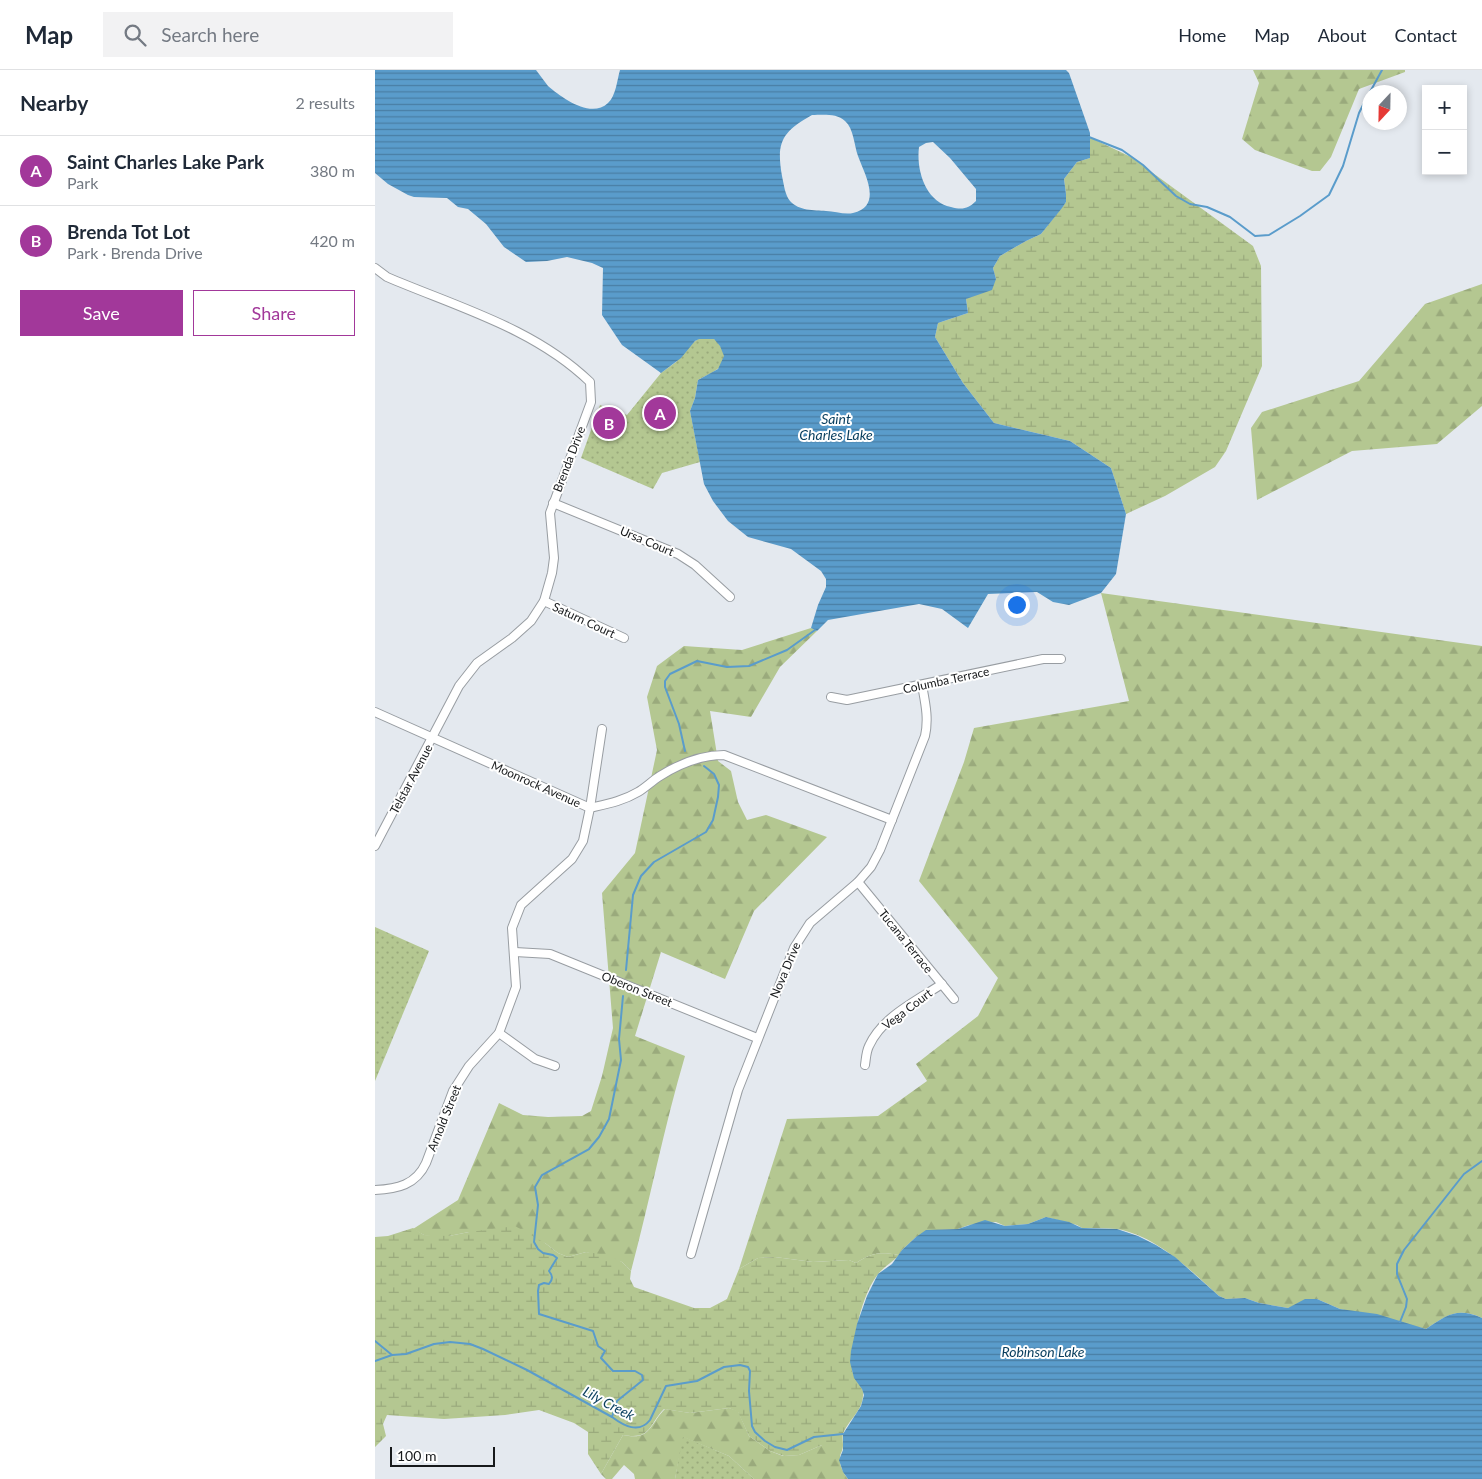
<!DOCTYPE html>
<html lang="en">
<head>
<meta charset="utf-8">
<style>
	:root { --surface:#fff; --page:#f2f2f3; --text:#1f2937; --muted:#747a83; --line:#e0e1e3; --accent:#a2389a }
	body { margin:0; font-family:Lato,sans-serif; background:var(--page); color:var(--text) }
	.controls { position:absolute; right:15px; top:15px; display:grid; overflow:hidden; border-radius:0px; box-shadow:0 2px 8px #0003 }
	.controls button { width:45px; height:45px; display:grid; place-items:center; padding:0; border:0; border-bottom:1px solid var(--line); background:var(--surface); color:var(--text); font:25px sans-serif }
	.compass { position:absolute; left:987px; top:15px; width:45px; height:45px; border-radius:50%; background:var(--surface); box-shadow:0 2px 8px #0003; rotate:202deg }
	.scale { position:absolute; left:15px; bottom:12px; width:105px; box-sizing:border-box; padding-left:5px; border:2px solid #17191b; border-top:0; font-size:14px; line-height:18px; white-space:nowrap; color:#17191b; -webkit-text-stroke:4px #fff; paint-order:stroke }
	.you { position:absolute; left:641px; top:534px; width:18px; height:18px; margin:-12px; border:4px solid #fff; border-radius:50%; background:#1a73e8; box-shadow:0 0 0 8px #1a73e833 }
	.badge { display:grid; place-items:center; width:32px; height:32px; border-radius:50%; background:var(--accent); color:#fff; font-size:16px; font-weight:700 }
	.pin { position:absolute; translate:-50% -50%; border:2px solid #fff; box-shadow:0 1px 5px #0006 }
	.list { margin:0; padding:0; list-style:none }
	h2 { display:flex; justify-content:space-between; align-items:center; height:65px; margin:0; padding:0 20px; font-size:21px }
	h2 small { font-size:16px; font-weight:400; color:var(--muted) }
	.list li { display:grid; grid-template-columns:32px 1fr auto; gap:15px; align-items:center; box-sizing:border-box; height:70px; padding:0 20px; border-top:1px solid var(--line) }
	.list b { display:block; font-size:19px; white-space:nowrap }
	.list p { margin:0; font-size:16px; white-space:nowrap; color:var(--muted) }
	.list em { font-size:16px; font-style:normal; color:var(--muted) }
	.actions { display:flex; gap:10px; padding:15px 20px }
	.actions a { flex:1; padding:11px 0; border:1px solid var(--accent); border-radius:0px; text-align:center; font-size:18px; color:var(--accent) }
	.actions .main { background:var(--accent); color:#fff }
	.icon { flex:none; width:28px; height:28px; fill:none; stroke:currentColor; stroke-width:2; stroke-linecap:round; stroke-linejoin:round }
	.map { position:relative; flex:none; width:1107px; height:1409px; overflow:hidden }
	header { display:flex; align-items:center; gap:30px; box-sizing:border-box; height:70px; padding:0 25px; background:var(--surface); border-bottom:1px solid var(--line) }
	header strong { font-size:24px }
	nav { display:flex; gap:28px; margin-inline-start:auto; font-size:18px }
	.search { width:350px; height:45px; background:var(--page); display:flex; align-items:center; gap:12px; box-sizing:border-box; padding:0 18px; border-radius:0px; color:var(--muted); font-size:19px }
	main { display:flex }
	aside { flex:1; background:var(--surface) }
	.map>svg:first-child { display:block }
</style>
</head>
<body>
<header>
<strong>Map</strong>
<div class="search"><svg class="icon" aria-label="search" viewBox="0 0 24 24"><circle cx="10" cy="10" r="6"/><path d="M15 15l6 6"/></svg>Search here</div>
<nav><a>Home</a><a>Map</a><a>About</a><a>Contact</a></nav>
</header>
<main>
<aside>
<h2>Nearby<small>2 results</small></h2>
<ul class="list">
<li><span class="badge">A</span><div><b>Saint Charles Lake Park</b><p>Park</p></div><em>380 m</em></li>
<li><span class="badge">B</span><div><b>Brenda Tot Lot</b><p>Park · Brenda Drive</p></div><em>420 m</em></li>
</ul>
<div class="actions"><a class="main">Save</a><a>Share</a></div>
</aside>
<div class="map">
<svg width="1107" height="1409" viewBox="0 0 1107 1409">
	<defs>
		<pattern id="green-dots" width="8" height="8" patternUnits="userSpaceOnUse" patternTransform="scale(1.25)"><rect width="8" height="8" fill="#b4c791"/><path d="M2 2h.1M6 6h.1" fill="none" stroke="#9aaa7c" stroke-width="1.8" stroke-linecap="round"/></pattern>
		<pattern id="forest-firs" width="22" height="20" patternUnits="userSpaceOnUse" patternTransform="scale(1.25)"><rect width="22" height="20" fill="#b4c791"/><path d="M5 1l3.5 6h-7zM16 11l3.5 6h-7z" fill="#9aaa7c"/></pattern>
		<pattern id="wetland-marsh" width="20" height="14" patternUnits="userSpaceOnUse" patternTransform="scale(1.25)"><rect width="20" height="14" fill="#b4c791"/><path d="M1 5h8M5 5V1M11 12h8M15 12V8" fill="none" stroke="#9aaa7c"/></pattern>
		<pattern id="water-rules" width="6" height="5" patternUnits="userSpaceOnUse" patternTransform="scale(1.25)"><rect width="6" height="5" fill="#5a9ccb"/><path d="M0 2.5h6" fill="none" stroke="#497ea4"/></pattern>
	</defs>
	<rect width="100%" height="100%" fill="#e4e9ef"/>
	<g fill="url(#green-dots)">
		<path d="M335,268C342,269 344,273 347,279C356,298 334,303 323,310L320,328L315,341L325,392L287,403L278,419L206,388L225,335L252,345L286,303L301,292L314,276L323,269Z"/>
		<polygon points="0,857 54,881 0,1011"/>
		<polygon points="307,1366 354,1386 379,1409 300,1409"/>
	</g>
	<g fill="url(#forest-firs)">
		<polygon points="878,0 1030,0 1030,2 984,19 956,87 945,101 937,101 880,80 867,69 884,13"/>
		<polygon points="1107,214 1107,336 1062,374 977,381 882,430 876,358 887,342 984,311 1050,234"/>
		<path d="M726,523L1107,576V1248C1083,1237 1072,1245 1051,1259L965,1239L942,1229L913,1238L884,1233L870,1228L851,1229L844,1226C815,1200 782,1166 742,1159C730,1158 718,1158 707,1158L702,1155L671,1147L653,1154L630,1156L621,1152L594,1155L583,1159L561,1160L541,1167L527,1180L524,1185C505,1182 498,1182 481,1193L474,1190L438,1192L400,1187L383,1188L364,1199L412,1049L503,1046L552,1011L541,994L603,946L623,908L544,811L589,692L599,658L754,631Z"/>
		<path d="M436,558L442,561L405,597L376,647L335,641L343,691L356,701L363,732L372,750L391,745L452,767L379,841L350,909L286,882L260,966L310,986C289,1057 275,1130 256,1201L247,1192L211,1182L193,1187L183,1183L170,1173L94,1162L74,1166H55L49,1165L38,1159L83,1130L124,1033L148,1045L173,1047L207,1046L216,1041L227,1006L238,958L227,823L260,783L282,680L272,627L282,596L309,576L367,580Z"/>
		<path d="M354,1338L363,1341L374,1366L395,1381L408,1386L424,1385L447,1375H468C468,1381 465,1383 465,1388C464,1395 469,1404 473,1409H379L354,1386L308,1367L300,1409H260L259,1404L249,1395L237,1409H231L226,1404L248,1365C276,1371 274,1355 290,1339L315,1343Z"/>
	</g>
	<g fill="url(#wetland-marsh)">
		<polygon points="714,67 756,87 878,176 886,196 887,296 851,381 840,397 790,426 751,444 736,398 695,371 619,353 588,313 560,267 563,253 593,243 591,229 621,209 618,198 625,186 651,171 666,164 691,132 691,124 689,109 702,92 715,88"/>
		<path d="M140,1156L170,1173L183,1183L193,1187L211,1182L232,1185L247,1192L256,1201L255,1209L259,1217L319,1238H335L352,1229L364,1199L383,1188L400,1187L438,1192L474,1190L481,1193C498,1182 505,1182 524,1185C518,1192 510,1196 504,1203C486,1224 477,1272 477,1299C478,1310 490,1315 488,1326C487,1342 473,1350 468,1364C467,1367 468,1372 468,1375H447L424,1385L409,1386L395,1381L374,1366L363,1342L354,1338L315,1343L289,1339C273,1355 277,1370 248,1365L226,1404L213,1384V1362L199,1353L164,1340L130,1345L69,1349L12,1345L8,1354L11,1366L0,1377V1167L13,1166L38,1158L49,1165L74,1166L94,1162Z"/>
	</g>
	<g fill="url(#water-rules)" fill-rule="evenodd">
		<path d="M0,0H161C165,5 169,11 173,16C187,28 216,49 233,33C241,26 242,10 245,0H691L694,3L715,63V88L702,92L689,109L691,124V132L687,138L666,164L651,171L625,186L618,198L621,209L617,220L591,229L593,243L563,253L560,267L588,313L619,353L695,371L736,398L751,444L741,504L726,523L694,535L678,532L662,522L613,524L593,558L567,539L544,534L453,550L442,561L436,558L443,535L451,517V509L446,501L416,479L373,467L353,451L338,431L329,414L315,341L320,328L323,310L343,299L349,286L345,276L339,269H324L320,271L306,288L286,303L247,275L227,245L228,198L217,193L192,187L172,191L151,192L129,177L111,154L93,139L83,137L72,128L39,127L33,125L13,114L0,103ZM437,45C447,45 462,43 470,51C479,59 479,75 483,86C490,105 508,136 478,143C470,145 459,141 451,141C439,140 424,141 415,131C410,125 409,115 407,106C401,72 407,62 437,45ZM558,72L575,88L601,119V131C593,139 587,140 576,137C551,132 541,101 544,77L551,73Z"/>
		<path d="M671,1147L694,1152L707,1158L742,1159L763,1166L781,1175L800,1187L844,1226L851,1229L870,1228L884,1233L913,1238L930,1229H942L965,1239L1002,1244L1051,1259C1072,1245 1082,1237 1107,1248V1409H473L468,1402L464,1390L468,1380V1364L486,1336L489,1325L487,1319L479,1308L475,1292L476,1281L482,1254L492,1226L503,1204L517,1194L527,1180L541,1167L551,1160L583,1159L610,1150L630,1156L653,1154Z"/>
	</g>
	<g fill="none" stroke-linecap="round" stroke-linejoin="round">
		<g stroke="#5a9ccb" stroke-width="2">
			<polyline points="995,22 1007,0"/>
			<polyline points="714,67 747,80 768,95 801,126 815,134 832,137 855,147 880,166 894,165 925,146 954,125 968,96 984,43 994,23"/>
			<polyline points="310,681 304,654 290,617 290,611 295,604 322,591 352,597 374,596 412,580 440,560"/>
			<polyline points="251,900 258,825 266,806 279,792 331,762 338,750 343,727 344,715 339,704 329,696"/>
			<polyline points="1025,1252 1031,1237 1032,1229 1022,1204 1022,1194 1029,1180 1089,1104 1107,1091"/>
			<polyline points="0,1271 17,1285"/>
			<path d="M0,1291L17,1285L31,1284L59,1274L75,1272L95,1274L108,1279L152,1300L237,1347C249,1356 264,1364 275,1350L291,1316L322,1311L349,1297L365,1295L373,1297L375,1301L374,1321L377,1356L380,1362L390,1371L400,1377L412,1380L439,1367L468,1364"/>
			<path d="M237,1347L242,1331L268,1310L267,1305L260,1301H238L226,1288L230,1281L223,1276L218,1261L164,1244L163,1221L164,1215L169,1213L174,1214C178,1209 178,1206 174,1201L182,1188L178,1185L168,1183L163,1179L159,1172L163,1135L160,1117L167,1105L214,1079L224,1067L234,1049L246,990L244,969L248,926"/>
		</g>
		<defs>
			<g id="street">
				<path d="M0,198L12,207C82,237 159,258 215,312L216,332L175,443L179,488L177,503L169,531L156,551L137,568L102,593L84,616L0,776"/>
				<polyline points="178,433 303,484 320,495 355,527"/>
				<polyline points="169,531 249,568"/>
				<polyline points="456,627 472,630 668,589 686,589"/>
				<path d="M0,642L215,738C232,734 248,731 263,722C270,718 277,711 285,706C304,694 326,685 349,685L517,750"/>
				<polyline points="483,812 579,929"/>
				<polyline points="140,882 175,884 382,968"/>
				<polyline points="124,963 160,989 180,996"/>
				<path d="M490,995C491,989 491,982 494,976C507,947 541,931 567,914"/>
				<path d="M0,1120C22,1119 41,1115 51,1093L78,1021L94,996L124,963L141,917L137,858L146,835L197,789L208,771L215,738L227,659"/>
				<path d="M316,1184L363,1020L419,878L435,853L483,812L496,797L505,780L550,666C554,648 550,632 547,615"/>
			</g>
		</defs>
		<use href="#street" stroke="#989da2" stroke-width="10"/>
		<use href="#street" stroke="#fff" stroke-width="8"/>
	</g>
	<g text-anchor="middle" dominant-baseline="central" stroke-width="4" stroke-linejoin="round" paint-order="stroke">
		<g font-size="12" fill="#17191b" stroke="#fff">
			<text transform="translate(194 389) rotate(-69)">Brenda Drive</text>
			<text transform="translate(272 471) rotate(23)">Ursa Court</text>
			<text transform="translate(209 550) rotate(25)">Saturn Court</text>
			<text transform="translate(571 610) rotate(-12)">Columba Terrace</text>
			<text transform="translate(36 709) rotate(-62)">Telstar Avenue</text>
			<text transform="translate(161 714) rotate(24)">Moonrock Avenue</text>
			<text transform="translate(531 871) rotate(51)">Tucana Terrace</text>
			<text transform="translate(410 900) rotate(-67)">Nova Drive</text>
			<text transform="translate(262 919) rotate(22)">Oberon Street</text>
			<text transform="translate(532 939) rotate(-37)">Vega Court</text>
			<text transform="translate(69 1048) rotate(-68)">Arnold Street</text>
		</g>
		<g font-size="14" font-style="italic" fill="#083e5e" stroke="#fff">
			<text x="461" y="348">Saint<tspan x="461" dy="16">Charles Lake</tspan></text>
			<text x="668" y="1281">Robinson Lake</text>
			<text transform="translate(234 1333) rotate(28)">Lily Creek</text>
		</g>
	</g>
</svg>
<div class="controls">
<button>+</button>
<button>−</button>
</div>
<svg class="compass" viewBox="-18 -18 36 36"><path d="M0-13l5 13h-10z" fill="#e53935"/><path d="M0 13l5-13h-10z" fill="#747a83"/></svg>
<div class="scale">100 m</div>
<div class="you"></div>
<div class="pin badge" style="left:285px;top:343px">A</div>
<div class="pin badge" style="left:234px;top:353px">B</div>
</div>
</main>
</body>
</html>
